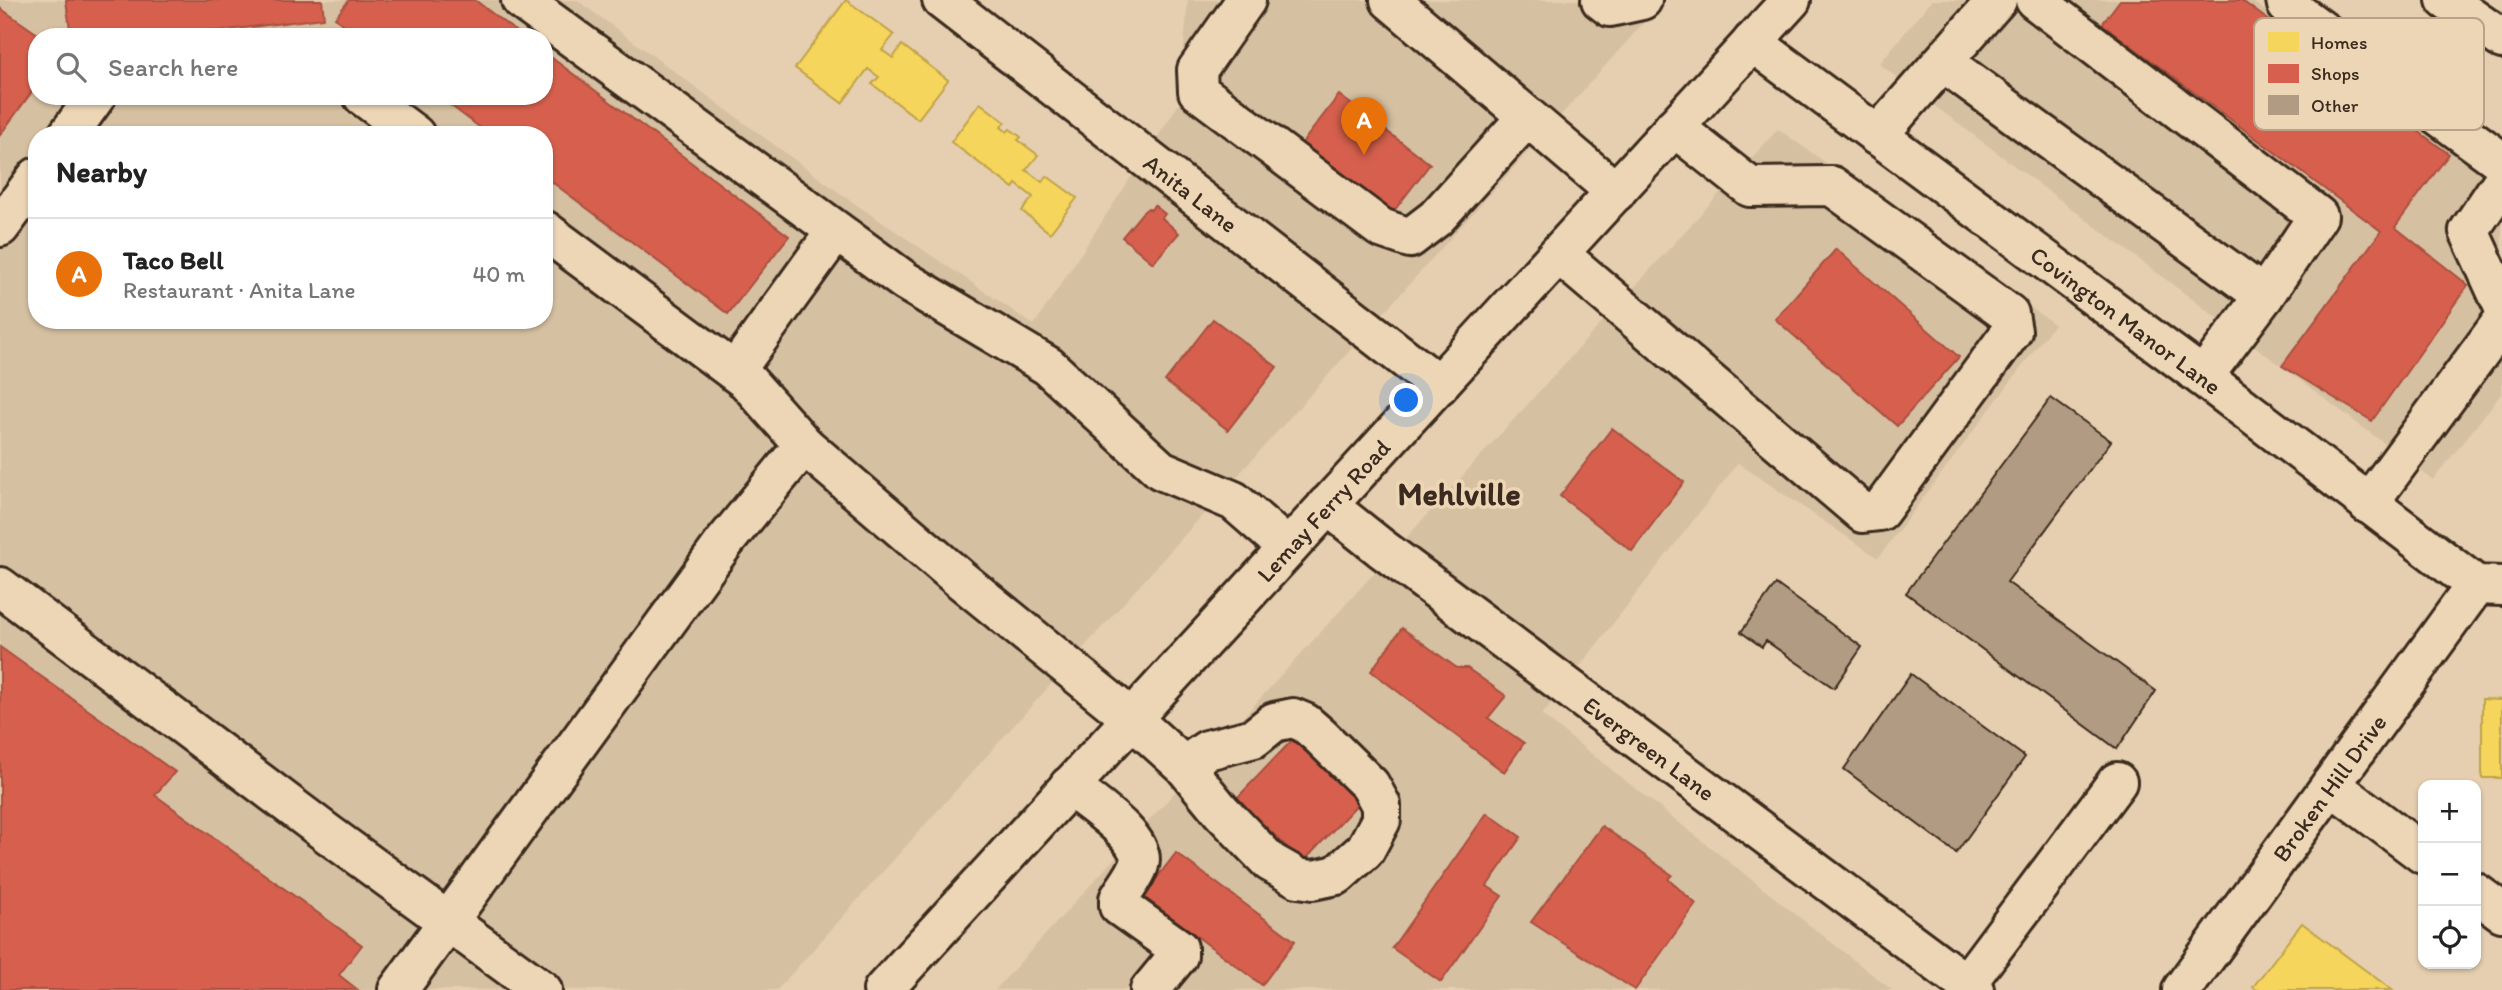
<!DOCTYPE html>
<html lang="en">
<head>
<meta charset="utf-8">
<style>
	:root { --surface:#fff; --page:#f6f6f6; --text:#222; --muted:#767676; --line:#e0e0e0; --accent:#d1495b }
	body { margin:0; font-family:Itim,sans-serif; background:var(--page); color:var(--text) }
	.controls { position:absolute; right:21px; bottom:21px; display:grid; overflow:hidden; border-radius:14px; box-shadow:0 2px 5px #0004 }
	.controls button { width:63px; height:63px; display:grid; place-items:center; padding:0; border:0; border-bottom:2px solid var(--line); background:var(--surface); color:var(--text); font:35px sans-serif }
	.you { position:absolute; left:1407px; top:401px; width:24px; height:24px; margin:-18px; border:5px solid #fff; border-radius:50%; background:#1a73e8; box-shadow:0 0 0 10px #1a73e833 }
	.badge { display:grid; place-items:center; width:46px; height:46px; border-radius:50%; background:var(--accent); color:#fff; font-size:23px; font-weight:700 }
	.pin { position:absolute; translate:-50% -58px; filter:drop-shadow(0 2px 4px #0008) }
	.pin::after { content:''; position:absolute; top:37px; width:24px; height:21px; background:inherit; clip-path:polygon(0 0,100% 0,50% 100%) }
	.list { margin:0; padding:0; list-style:none }
	h2 { display:flex; justify-content:space-between; align-items:center; height:91px; margin:0; padding:0 28px; font-size:30px }
	h2 small { font-size:23px; font-weight:400; color:var(--muted) }
	.list li { display:grid; grid-template-columns:46px 1fr auto; gap:21px; align-items:center; box-sizing:border-box; height:112px; padding:0 28px; border-top:2px solid var(--line) }
	.list b { display:block; font-size:26px; white-space:nowrap }
	.list p { margin:0; font-size:23px; white-space:nowrap; color:var(--muted) }
	.list em { font-size:23px; font-style:normal; color:var(--muted) }
	.icon { flex:none; width:38px; height:38px; fill:none; stroke:currentColor; stroke-width:2; stroke-linecap:round; stroke-linejoin:round }
	.map { position:relative; flex:none; width:2502px; height:990px; overflow:hidden }
	.search { position:absolute; background:var(--surface); box-shadow:0 2px 5px #0004; left:28px; top:28px; width:525px; height:77px; display:flex; align-items:center; gap:18px; box-sizing:border-box; padding:0 24px; border-radius:28px; color:var(--muted); font-size:26px }
	.panel { position:absolute; background:var(--surface); box-shadow:0 2px 5px #0004; left:28px; top:126px; width:525px; height:203px; border-radius:28px }
	.map>svg:first-child { display:block }
</style>
</head>
<body>
<div class="map">
<svg width="2502" height="990" viewBox="0 0 2502 990">
	<rect width="100%" height="100%" fill="#e6cfb0"/>
	<filter id="ink" filterUnits="userSpaceOnUse"><feTurbulence type="fractalNoise" baseFrequency=".0143" numOctaves="2"/><feDisplacementMap in="SourceGraphic" scale="14" xChannelSelector="R" yChannelSelector="G"/><feConvolveMatrix kernelMatrix="1 2 1 2 8 2 1 2 1" color-interpolation-filters="sRGB"/></filter>
	<g filter="url(#ink)">
		<g fill="#d6c0a2" fill-rule="evenodd">
			<path d="M0,0H577L848,199L1034,325L1179,104L1188,0H1664L777,990H0ZM37,37H544V96H37ZM37,135H544V320H37Z"/>
			<polygon points="1932,0 2250,0 2502,182 2502,393 2433,480 1879,64"/>
			<polygon points="1778,129 2054,324 1878,558 1738,463 1542,715 1892,990 995,990"/>
		</g>
		<g fill="#f6d55c" stroke="#bea249" stroke-width="2">
			<polygon points="846,0 894,35 882,50 893,58 902,45 948,80 918,119 872,84 879,77 868,69 842,103 795,68"/>
			<polygon points="980,103 1005,122 1001,127 1007,132 1010,129 1021,137 1018,140 1038,155 1026,170 1042,182 1047,176 1077,198 1050,233 1022,211 1033,197 1016,184 1013,188 951,142"/>
			<polygon points="2482,699 2502,700 2502,778 2482,778"/>
			<polygon points="2302,923 2392,990 2257,990 2253,987"/>
		</g>
		<g fill="#d6604d" stroke="#a8503f" stroke-width="2">
			<polygon points="66,0 322,0 324,18 170,37 71,37"/>
			<polygon points="349,0 475,0 523,37 359,37 335,18"/>
			<polygon points="2120,0 2241,0 2449,154 2395,227 2468,285 2372,421 2282,366 2381,231 2102,24"/>
			<polygon points="0,8 42,37 37,37 37,85 0,135"/>
			<polygon points="544,52 789,236 728,314 544,176 544,135 490,135 438,96 544,96"/>
			<polygon points="1339,95 1430,164 1390,216 1299,147"/>
			<polygon points="1154,205 1165,214 1162,218 1179,233 1153,263 1122,237 1142,213 1148,208 1151,210"/>
			<polygon points="1836,249 1959,357 1897,426 1775,319"/>
			<polygon points="1213,319 1277,367 1228,430 1165,381"/>
			<polygon points="1612,428 1684,482 1632,551 1560,496"/>
			<polygon points="1402,628 1457,668 1467,668 1506,696 1488,718 1524,743 1504,772 1371,671"/>
			<polygon points="0,647 175,772 155,795 362,945 339,975 358,990 0,990"/>
			<polygon points="1299,733 1366,795 1303,862 1236,799"/>
			<polygon points="1487,813 1521,837 1487,886 1502,896 1441,982 1392,948"/>
			<polygon points="1602,826 1672,875 1668,879 1696,904 1635,990 1531,922"/>
			<polygon points="1176,853 1295,941 1262,985 1143,896"/>
		</g>
		<g fill="#b19c83" stroke="#3b2a1e" stroke-width="2">
			<polygon points="2051,398 2111,441 2007,582 2156,691 2117,749 1906,593"/>
			<polygon points="1776,584 1862,647 1834,688 1766,641 1762,647 1741,632"/>
			<polygon points="1911,674 2025,757 1956,853 1844,769"/>
		</g>
		<g fill="none" stroke-linecap="round" stroke-linejoin="round">
			<defs>
				<g id="minor">
					<polyline points="521,0 905,281 1048,366 1161,470 1234,501 1288,548"/>
					<path id="s1" d="M942,0L1439,385"/>
					<polyline points="1246,0 1197,70 1198,91 1381,228 1410,238 1436,218 1527,117"/>
					<polyline points="1390,0 1616,192"/>
					<polyline points="1601,0 1610,7 1642,0"/>
					<polyline points="2035,0 2318,216 2264,296 2203,377"/>
					<polyline points="2286,0 2287,5 2502,162"/>
					<polyline points="2446,0 2502,39"/>
					<path id="s2" d="M1752,42L2203,377L2476,585L2502,586"/>
					<polyline points="1943,62 2264,296"/>
					<polyline points="363,96 415,135"/>
					<polyline points="68,135 96,96"/>
					<polyline points="1877,136 1997,0"/>
					<polyline points="2502,182 2469,231 2502,303"/>
					<polyline points="0,227 37,177"/>
					<polyline points="544,230 747,381 804,445 960,579 1131,718 1184,766 1221,811 1270,862 1298,878 1313,880 1337,875 1365,850 1381,820 1381,805 1370,785 1320,736 1305,723 1293,718 1274,722 1254,738 1207,750 1184,766"/>
					<polyline points="1559,254 1863,513 1880,511 2012,331 2009,314 1832,186 1750,187 1674,127"/>
					<polyline points="735,371 836,231"/>
					<polyline points="2368,504 2502,322"/>
					<path id="s3" d="M1327,505L1381,548L1974,990"/>
					<polyline points="0,587 328,834 542,990"/>
					<polyline points="2331,785 2423,854"/>
					<path d="M1069,786C1087,801 1148,839 1139,865C1135,877 1125,888 1119,899V906L1178,948V956L1150,990"/>
					<polyline points="2476,893 2502,912"/>
					<polyline points="1966,984 2117,782"/>
					<polyline points="398,990 724,543 804,445"/>
					<path id="s4" d="M2182,990L2476,585"/>
				</g>
				<g id="major">
					<path id="s5" d="M883,990L1791,0"/>
				</g>
			</defs>
			<use href="#minor" stroke="#3b2a1e" stroke-width="44"/>
			<use href="#major" stroke="#3b2a1e" stroke-width="44"/>
			<use href="#minor" stroke="#edd6b6" stroke-width="38"/>
			<use href="#major" stroke="#edd6b6" stroke-width="38"/>
		</g>
	</g>
	<g text-anchor="middle" dominant-baseline="central" stroke-width="7" stroke-linejoin="round" paint-order="stroke">
		<g font-size="24" fill="#3b2a1e" stroke="#edd6b6">
			<text stroke="none"><textPath href="#s1" startOffset="315">Anita Lane</textPath></text>
			<text stroke="none"><textPath href="#s2" startOffset="466">Covington Manor Lane</textPath></text>
			<text stroke="none"><textPath href="#s5" startOffset="651">Lemay Ferry Road</textPath></text>
			<text stroke="none"><textPath href="#s3" startOffset="404">Evergreen Lane</textPath></text>
			<text stroke="none"><textPath href="#s4" startOffset="250">Broken Hill Drive</textPath></text>
		</g>
		<g font-size="32" font-weight="bold" fill="#3b2a1e" stroke="#edd6b6">
			<text x="1459" y="494">Mehlville</text>
		</g>
	</g>
	<rect x="2254" y="18" width="230" height="112" rx="10" fill="#edd6b6" stroke="#b8a288" stroke-width="2"/>
	<rect x="2268" y="32" width="31" height="20" fill="#f6d55c"/>
	<rect x="2268" y="64" width="31" height="19" fill="#d6604d"/>
	<rect x="2268" y="95" width="31" height="20" fill="#b19c83"/>
	<g font-size="19" fill="#3b2a1e">
		<text x="2311" y="49">Homes</text>
		<text x="2311" y="80">Shops</text>
		<text x="2311" y="112">Other</text>
	</g>
</svg>
<div class="controls">
<button>+</button>
<button>−</button>
<button><svg class="icon" aria-label="locate" viewBox="0 0 24 24"><circle cx="12" cy="12" r="6"/><path d="M12 2v4M12 18v4M2 12h4M18 12h4"/></svg></button>
</div>
<div class="you"></div>
<div class="pin badge" style="left:1364px;top:155px;background:#e8710a">A</div>
<div class="search"><svg class="icon" aria-label="search" viewBox="0 0 24 24"><circle cx="10" cy="10" r="6"/><path d="M15 15l6 6"/></svg>Search here</div>
<section class="panel">
<h2>Nearby<small></small></h2>
<ul class="list">
<li><span class="badge" style="background:#e8710a">A</span><div><b>Taco Bell</b><p>Restaurant · Anita Lane</p></div><em>40 m</em></li>
</ul>
</section>
</div>
</body>
</html>
